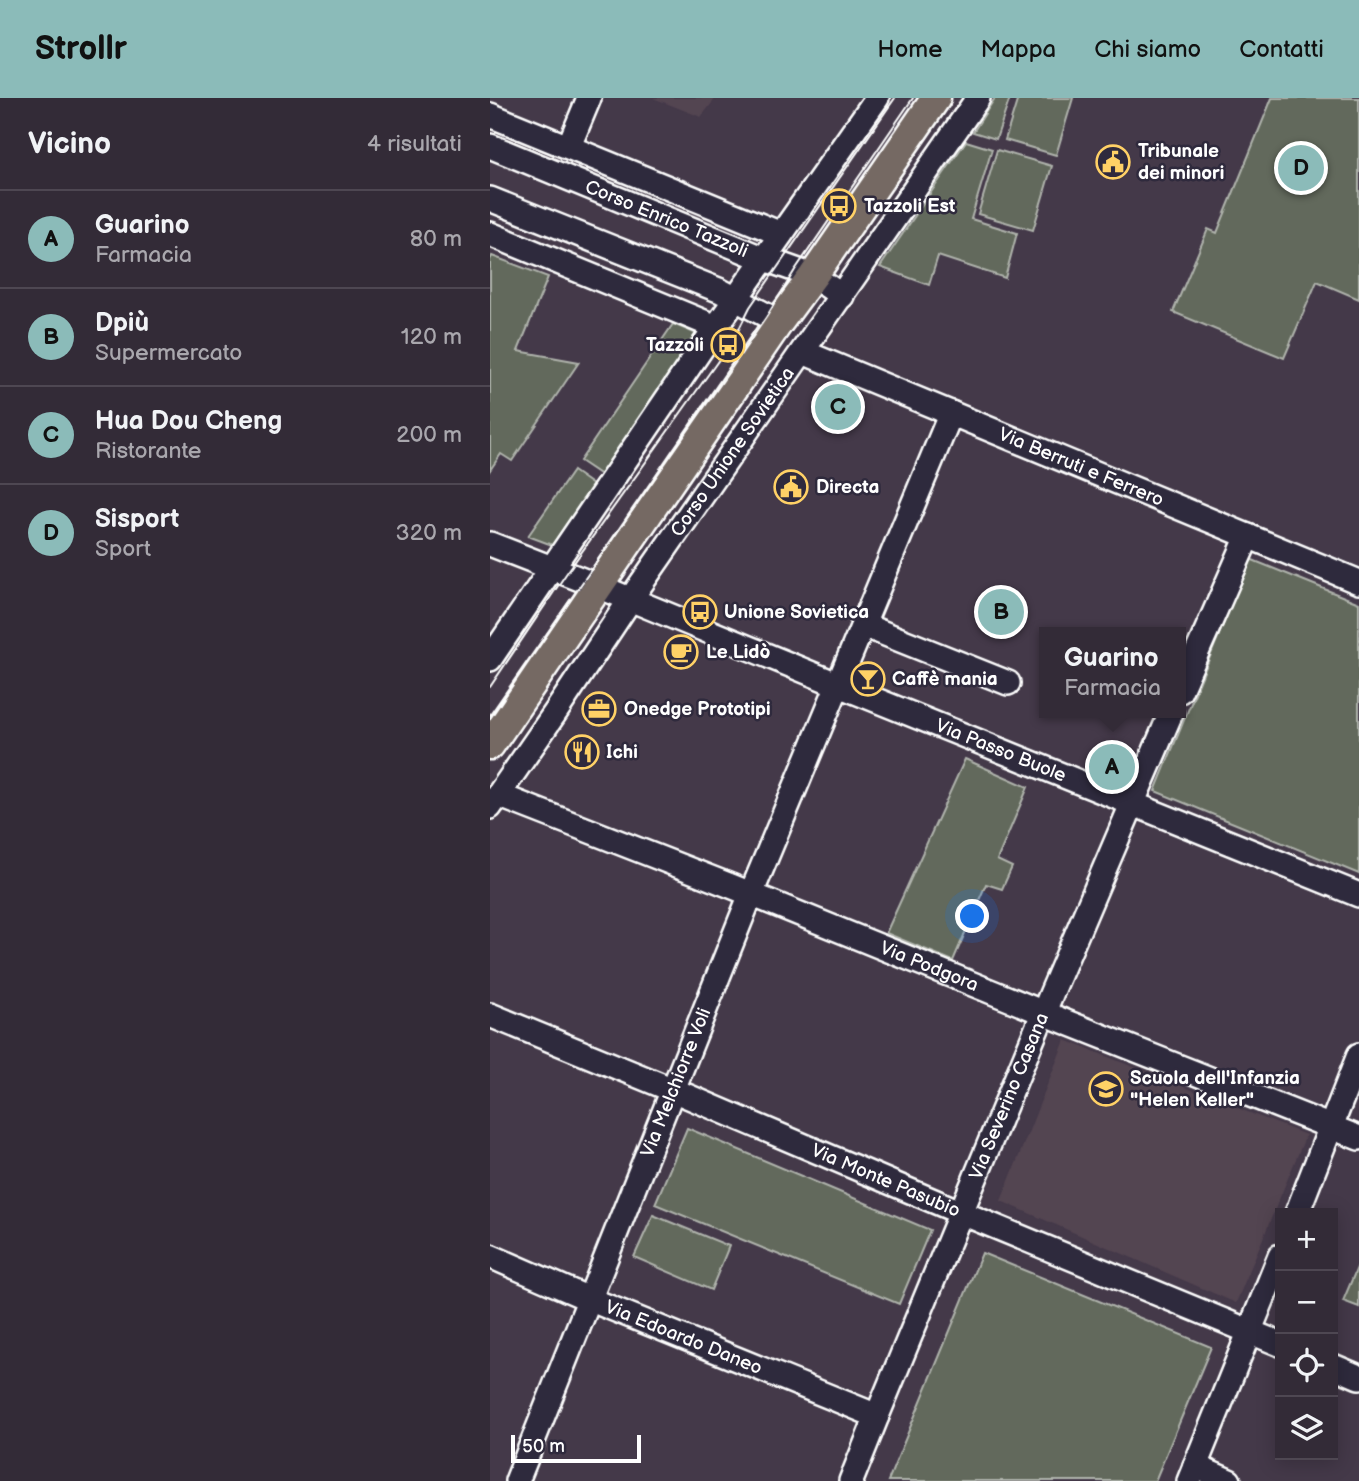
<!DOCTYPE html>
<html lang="it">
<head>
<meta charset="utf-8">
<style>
	:root { --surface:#332b37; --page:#3b333f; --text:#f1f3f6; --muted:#a9a7ad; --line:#4e4752; --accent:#8bbbb9 }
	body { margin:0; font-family:"Balsamiq Sans",sans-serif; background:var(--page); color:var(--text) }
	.controls { position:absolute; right:21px; bottom:21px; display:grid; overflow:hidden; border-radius:0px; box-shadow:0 4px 18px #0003 }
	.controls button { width:63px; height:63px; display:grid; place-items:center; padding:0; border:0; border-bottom:2px solid var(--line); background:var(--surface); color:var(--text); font:35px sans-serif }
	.scale { position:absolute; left:21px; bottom:18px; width:130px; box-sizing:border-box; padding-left:7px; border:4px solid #fff; border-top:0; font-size:19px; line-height:24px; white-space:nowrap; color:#fff; -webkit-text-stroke:5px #2f2a3d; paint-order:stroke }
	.you { position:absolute; left:483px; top:819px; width:24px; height:24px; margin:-18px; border:5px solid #fff; border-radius:50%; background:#1a73e8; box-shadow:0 0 0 10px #1a73e833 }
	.badge { display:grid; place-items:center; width:46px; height:46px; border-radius:50%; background:var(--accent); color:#111; font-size:23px; font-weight:700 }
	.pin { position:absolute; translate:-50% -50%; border:4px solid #fff; box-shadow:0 2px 7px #0006 }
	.popup { position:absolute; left:549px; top:529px; width:147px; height:91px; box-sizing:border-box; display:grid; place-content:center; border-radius:0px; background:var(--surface); filter:drop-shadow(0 2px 5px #0005); font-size:23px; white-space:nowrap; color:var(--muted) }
	.popup b { font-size:26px; color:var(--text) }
	.popup::after { content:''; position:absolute; left:50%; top:100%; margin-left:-14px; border:14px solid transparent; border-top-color:var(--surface) }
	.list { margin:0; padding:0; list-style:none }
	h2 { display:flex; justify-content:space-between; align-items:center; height:91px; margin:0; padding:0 28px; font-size:30px }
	h2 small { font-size:23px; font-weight:400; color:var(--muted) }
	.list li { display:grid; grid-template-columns:46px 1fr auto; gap:21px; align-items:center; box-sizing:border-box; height:98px; padding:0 28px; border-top:2px solid var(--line) }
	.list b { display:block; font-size:26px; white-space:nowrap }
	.list p { margin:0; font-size:23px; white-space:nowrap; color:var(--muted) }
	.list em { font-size:23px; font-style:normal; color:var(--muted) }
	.icon { flex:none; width:38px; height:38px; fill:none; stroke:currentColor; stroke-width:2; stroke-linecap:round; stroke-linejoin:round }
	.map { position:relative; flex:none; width:869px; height:1383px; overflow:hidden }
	header { display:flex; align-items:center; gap:42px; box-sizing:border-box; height:98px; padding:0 35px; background:var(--accent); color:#111 }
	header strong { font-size:33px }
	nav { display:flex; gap:38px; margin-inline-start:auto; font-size:24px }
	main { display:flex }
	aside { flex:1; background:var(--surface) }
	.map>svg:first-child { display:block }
</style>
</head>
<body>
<header>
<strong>Strollr</strong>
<nav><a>Home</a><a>Mappa</a><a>Chi siamo</a><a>Contatti</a></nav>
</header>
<main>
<aside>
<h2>Vicino<small>4 risultati</small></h2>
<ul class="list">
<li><span class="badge">A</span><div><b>Guarino</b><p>Farmacia</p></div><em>80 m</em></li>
<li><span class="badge">B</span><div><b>Dpiù</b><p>Supermercato</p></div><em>120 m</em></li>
<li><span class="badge">C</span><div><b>Hua Dou Cheng</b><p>Ristorante</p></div><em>200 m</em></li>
<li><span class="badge">D</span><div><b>Sisport</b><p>Sport</p></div><em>320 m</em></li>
</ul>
</aside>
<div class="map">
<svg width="869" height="1383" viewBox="0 0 869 1383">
	<rect width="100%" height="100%" fill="#443949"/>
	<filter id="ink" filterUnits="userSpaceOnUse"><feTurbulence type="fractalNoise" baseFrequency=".0143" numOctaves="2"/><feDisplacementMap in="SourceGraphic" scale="14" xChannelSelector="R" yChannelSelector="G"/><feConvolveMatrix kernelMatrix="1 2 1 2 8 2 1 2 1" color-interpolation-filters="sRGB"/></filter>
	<g filter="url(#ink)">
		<g fill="#534451">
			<polygon points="163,0 226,0 211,19"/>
			<polygon points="575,942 816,1037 746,1205 511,1103"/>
		</g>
		<g fill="#62695b" stroke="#b0b4ad" stroke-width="2">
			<polygon points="505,0 520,0 506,41 483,34"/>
			<polygon points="528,0 583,0 566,57 515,42"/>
			<polygon points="782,0 869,0 869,201 827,183 794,260 683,214 718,131 727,135"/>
			<polygon points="476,43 502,51 481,121 527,135 515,180 448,158 439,187 390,169"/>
			<polygon points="507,52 562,68 543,132 488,116"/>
			<polygon points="2,158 58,179 28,253 89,264 22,363 11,356 0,372 0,162"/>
			<polygon points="183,226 207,236 111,377 90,363"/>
			<polygon points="83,373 103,387 62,447 38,438"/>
			<polygon points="760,461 869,505 869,776 665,693"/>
			<polygon points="475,661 538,689 507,762 522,769 512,791 496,786 463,863 396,835"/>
			<polygon points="197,1030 440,1132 409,1206 165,1106"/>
			<polygon points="163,1117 239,1148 221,1192 144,1159"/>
			<polygon points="492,1155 721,1249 665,1383 398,1383"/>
			<polygon points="869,1165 869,1209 853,1203"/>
		</g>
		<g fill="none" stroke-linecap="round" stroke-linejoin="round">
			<defs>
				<g id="minor">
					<polyline points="0,17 291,136"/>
					<path id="s1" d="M0,48L269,159L323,178L352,198"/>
					<polyline points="79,48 99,0"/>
					<polyline points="0,101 231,193 289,224"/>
					<polyline points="0,136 226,229"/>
					<path id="s2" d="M313,254L869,484"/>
					<path id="s3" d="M0,446L108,488L366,594L869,797"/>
					<polyline points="373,527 518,585"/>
					<polyline points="0,561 226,229 387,0"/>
					<polyline points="690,593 758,438"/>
					<path id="s4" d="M8,697L241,788L576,924L869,1040"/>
					<path id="s5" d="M0,709L67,612L144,496L488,0"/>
					<path id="s6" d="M0,917L183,992L472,1115L790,1246"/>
					<polyline points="807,1115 869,957"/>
					<path id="s7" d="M0,1158L99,1201L387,1318"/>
					<polyline points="843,1268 869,1279"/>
					<polyline points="705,1368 739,1383"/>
					<path id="s8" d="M27,1383L261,796L461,315"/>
					<path id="s9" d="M361,1383L387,1318L562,894L681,615"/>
					<polyline points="699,1383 790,1158"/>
				</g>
				<polyline id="major" points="0,647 289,224 323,178 446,0"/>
			</defs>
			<use href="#minor" stroke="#fff" stroke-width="28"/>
			<use href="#major" stroke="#fff" stroke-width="33"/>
			<use href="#minor" stroke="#2f2a3d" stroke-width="23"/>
			<use href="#major" stroke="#756964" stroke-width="28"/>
			<g stroke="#fff" stroke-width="2">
				<polyline points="0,589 76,476 230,260 247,235 260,209 405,0"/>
				<polyline points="0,617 243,268 277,218 305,172 423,0"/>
			</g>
		</g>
	</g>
	<defs>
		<symbol id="civic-ring" viewBox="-11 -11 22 22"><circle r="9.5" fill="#2f2a3d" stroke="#ffd166" stroke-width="1.5"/><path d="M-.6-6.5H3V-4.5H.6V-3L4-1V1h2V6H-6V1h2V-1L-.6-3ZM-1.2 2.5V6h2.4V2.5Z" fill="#ffd166"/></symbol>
		<symbol id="bus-ring" viewBox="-11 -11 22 22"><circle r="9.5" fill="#2f2a3d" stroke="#ffd166" stroke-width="1.5"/><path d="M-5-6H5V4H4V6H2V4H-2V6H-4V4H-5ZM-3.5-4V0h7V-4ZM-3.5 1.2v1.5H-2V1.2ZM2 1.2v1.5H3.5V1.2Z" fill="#ffd166"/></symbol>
		<symbol id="cafe-ring" viewBox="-11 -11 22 22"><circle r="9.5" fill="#2f2a3d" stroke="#ffd166" stroke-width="1.5"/><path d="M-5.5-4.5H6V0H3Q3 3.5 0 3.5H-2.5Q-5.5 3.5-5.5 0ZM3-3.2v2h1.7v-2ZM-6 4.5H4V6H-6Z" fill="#ffd166"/></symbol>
		<symbol id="bar-ring" viewBox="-11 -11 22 22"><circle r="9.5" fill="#2f2a3d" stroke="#ffd166" stroke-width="1.5"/><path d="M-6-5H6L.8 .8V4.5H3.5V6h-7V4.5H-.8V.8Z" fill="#ffd166"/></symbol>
		<symbol id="office-ring" viewBox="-11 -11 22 22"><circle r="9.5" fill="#2f2a3d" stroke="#ffd166" stroke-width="1.5"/><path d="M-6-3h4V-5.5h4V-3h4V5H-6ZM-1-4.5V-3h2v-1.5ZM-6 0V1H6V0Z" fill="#ffd166"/></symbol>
		<symbol id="restaurant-ring" viewBox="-11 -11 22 22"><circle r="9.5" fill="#2f2a3d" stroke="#ffd166" stroke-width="1.5"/><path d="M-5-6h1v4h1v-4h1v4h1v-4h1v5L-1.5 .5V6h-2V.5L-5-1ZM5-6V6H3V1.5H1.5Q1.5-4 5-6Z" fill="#ffd166"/></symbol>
		<symbol id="school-ring" viewBox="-11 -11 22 22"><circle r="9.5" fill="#2f2a3d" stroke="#ffd166" stroke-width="1.5"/><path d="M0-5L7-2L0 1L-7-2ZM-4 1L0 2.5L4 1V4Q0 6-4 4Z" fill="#ffd166"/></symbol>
	</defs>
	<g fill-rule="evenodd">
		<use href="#civic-ring" x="604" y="45" width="38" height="38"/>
		<use href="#bus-ring" x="330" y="89" width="38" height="38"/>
		<use href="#bus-ring" x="219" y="228" width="38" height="38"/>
		<use href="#civic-ring" x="282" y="370" width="38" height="38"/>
		<use href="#bus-ring" x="191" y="495" width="38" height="38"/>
		<use href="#cafe-ring" x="172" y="535" width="38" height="38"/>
		<use href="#bar-ring" x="359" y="562" width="38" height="38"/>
		<use href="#office-ring" x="90" y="592" width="38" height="38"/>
		<use href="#restaurant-ring" x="73" y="635" width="38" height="38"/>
		<use href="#school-ring" x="597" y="972" width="38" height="38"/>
	</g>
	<g text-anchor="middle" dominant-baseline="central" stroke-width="5" stroke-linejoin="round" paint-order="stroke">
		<g font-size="19" font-weight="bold" fill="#fff" stroke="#2f2a3d" text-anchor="start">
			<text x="648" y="53">Tribunale<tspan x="648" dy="22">dei minori</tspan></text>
			<text x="374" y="108">Tazzoli Est</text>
			<text x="214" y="247" text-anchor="end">Tazzoli</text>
			<text x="326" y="389">Directa</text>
			<text x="234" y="514">Unione Sovietica</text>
			<text x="216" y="554">Le Lidò</text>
			<text x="402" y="581">Caffè mania</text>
			<text x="134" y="611">Onedge Prototipi</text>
			<text x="116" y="654">Ichi</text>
			<text x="640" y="980">Scuola dell'Infanzia<tspan x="640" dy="22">"Helen Keller"</tspan></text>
		</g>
		<g font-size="19" fill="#fff" stroke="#2f2a3d">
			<text stroke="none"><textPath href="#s1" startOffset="191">Corso Enrico Tazzoli</textPath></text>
			<text stroke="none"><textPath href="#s5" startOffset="430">Corso Unione Sovietica</textPath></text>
			<text stroke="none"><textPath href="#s2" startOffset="301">Via Berruti e Ferrero</textPath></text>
			<text stroke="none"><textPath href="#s3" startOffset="551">Via Passo Buole</textPath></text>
			<text stroke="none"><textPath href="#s4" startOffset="464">Via Podgora</textPath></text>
			<text stroke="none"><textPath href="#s8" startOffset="429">Via Melchiorre Voli</textPath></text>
			<text stroke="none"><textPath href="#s9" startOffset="416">Via Severino Casana</textPath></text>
			<text stroke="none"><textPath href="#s6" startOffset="429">Via Monte Pasubio</textPath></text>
			<text stroke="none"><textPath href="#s7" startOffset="210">Via Edoardo Daneo</textPath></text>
		</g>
	</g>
</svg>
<div class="controls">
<button>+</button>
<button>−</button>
<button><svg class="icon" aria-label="locate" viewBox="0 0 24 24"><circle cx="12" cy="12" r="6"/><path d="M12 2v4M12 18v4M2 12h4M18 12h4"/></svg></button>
<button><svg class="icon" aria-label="layers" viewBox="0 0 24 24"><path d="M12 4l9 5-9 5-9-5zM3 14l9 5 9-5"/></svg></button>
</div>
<div class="scale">50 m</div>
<div class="you"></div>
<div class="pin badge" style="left:622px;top:669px">A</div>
<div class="popup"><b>Guarino</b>Farmacia</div>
<div class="pin badge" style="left:511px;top:514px">B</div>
<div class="pin badge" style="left:348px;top:309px">C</div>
<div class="pin badge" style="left:811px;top:70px">D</div>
</div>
</main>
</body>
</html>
